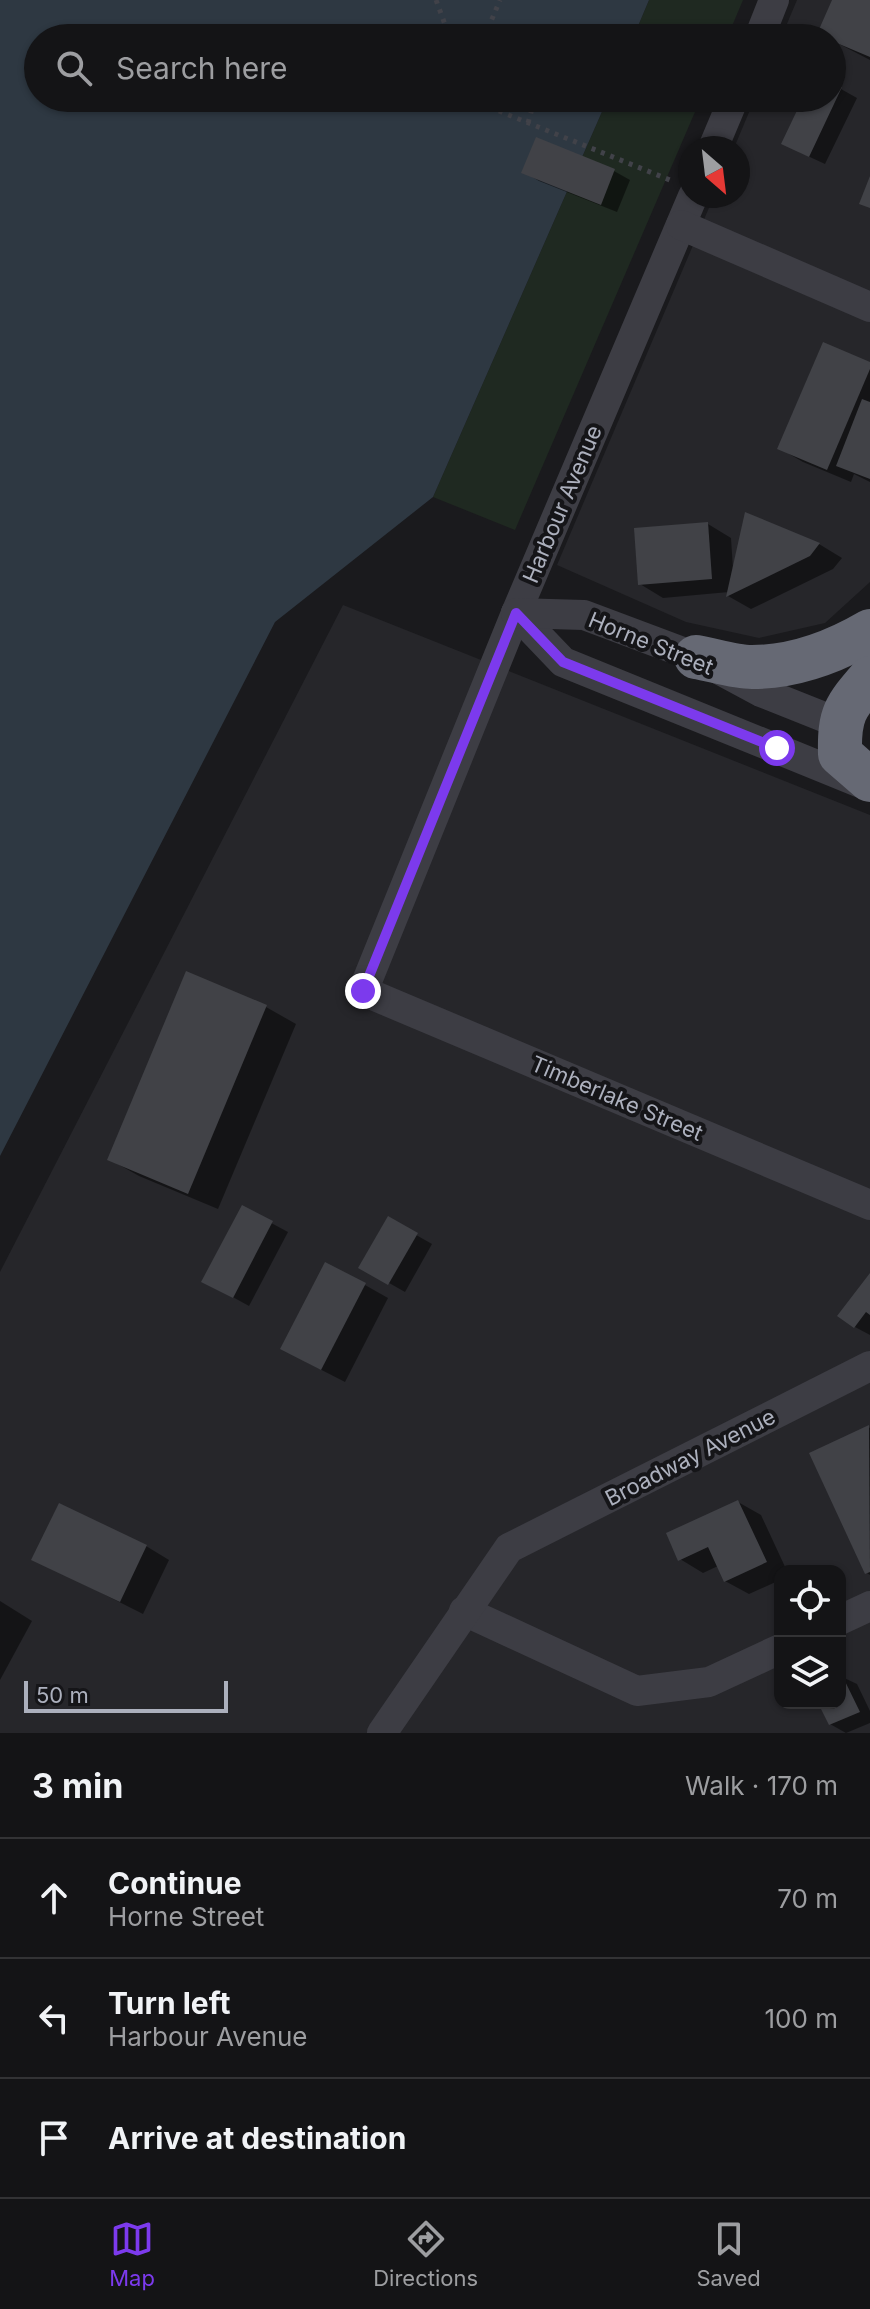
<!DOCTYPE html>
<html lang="en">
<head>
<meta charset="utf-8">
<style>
	:root { --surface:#141416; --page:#212123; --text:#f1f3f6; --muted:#9d9ea1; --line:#333335; --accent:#7c3aed }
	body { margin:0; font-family:Inter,sans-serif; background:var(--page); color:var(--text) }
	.controls { position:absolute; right:24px; bottom:24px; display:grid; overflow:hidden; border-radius:16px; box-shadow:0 2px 6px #0004 }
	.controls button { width:72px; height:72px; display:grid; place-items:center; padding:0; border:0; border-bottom:2px solid var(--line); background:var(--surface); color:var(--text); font:40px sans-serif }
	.compass { position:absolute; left:678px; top:136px; width:72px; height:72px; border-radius:50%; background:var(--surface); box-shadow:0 2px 6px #0004; rotate:152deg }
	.scale { position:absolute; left:24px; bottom:20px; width:204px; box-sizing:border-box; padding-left:8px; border:4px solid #acb0bd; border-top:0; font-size:22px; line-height:28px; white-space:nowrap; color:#acb0bd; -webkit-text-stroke:6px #151518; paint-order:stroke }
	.stop { position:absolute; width:24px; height:24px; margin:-18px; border:6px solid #7c3aed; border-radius:50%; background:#fff }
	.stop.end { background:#7c3aed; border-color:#fff; box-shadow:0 2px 8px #0008 }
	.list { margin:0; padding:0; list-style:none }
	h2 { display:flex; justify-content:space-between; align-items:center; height:104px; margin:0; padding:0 32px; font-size:34px }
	h2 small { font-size:26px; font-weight:400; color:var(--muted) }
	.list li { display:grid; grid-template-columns:52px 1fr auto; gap:24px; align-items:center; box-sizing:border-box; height:120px; padding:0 32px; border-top:2px solid var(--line) }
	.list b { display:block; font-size:30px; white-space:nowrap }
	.list p { margin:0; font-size:26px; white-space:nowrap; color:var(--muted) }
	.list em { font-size:26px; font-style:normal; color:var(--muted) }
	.icon { flex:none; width:44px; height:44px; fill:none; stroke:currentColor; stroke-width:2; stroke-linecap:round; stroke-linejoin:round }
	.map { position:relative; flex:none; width:870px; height:1733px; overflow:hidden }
	.search { position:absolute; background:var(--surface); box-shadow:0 2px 6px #0004; left:24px; right:24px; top:24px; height:88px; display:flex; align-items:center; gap:20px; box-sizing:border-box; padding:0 28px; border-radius:44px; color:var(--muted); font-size:30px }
	.sheet { height:464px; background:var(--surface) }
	nav { display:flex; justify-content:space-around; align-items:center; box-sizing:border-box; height:112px; border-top:2px solid var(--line); background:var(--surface); font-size:22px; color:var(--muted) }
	nav a { display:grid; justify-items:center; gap:4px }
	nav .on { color:var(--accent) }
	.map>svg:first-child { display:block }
</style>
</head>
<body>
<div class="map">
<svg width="870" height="1733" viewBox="0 0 870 1733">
	<rect width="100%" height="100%" fill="#1a1a1d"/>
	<g fill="#26262a" fill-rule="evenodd">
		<polygon points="797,0 870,0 870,582 825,623 759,638 686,622 557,565 714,196 738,196 738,148 734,148 755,98 832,98 832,38 781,38"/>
		<path d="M343,605L870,815V1733H0V1272ZM780,1571H840V1703H780Z"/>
	</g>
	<g fill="#1f2921">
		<polygon points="649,0 743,0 727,38 633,38"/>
		<polygon points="608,98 701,98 515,530 433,497"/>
	</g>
	<polygon fill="#2e3842" points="0,0 649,0 633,38 38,38 38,98 608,98 433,497 275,622 0,1156"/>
	<g fill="#0007">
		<polygon points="834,0 870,0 870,60 820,34"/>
		<polygon points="832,84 857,98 825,164 799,152 806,98 832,98"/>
		<polygon points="537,140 614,171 630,180 617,212 539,181 524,172"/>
		<polygon points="870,364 870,482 854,474 851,482 803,462 779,448"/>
		<polygon points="747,515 819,544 842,558 833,569 751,609 728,596 729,592 663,598 640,584 708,524 731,538 733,569"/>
		<polygon points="187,974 266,1007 296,1024 218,1209 139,1176 109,1159"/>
		<polygon points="243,1208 288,1232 249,1306 220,1290"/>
		<polygon points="388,1219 432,1244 405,1292 361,1267"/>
		<polygon points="870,1276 870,1335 855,1327"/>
		<polygon points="365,1285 388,1298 345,1382 306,1362"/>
		<polygon points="868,1427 870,1428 870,1575 867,1573"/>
		<polygon points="738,1502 761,1515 787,1571 780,1571 780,1580 749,1594 725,1581 718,1566 703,1573 680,1559"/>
		<polygon points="146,1546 169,1560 143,1614 34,1559"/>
		<polygon points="0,1601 32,1621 0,1680"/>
		<polygon points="840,1676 857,1684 870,1711 870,1723 846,1733 830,1724 820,1703 840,1703"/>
	</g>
	<g fill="#414247">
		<polygon points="832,0 870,0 870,57 832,41 832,38 817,34"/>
		<polygon points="832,82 842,87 809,157 781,144 803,98 832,98"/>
		<polygon points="536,137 615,169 601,205 521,173"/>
		<polygon points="870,176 870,208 859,204"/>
		<polygon points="823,342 870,362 870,369 827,470 777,449"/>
		<polygon points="862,399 870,402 870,479 836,466"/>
		<polygon points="745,512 820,543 810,556 726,597"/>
		<polygon points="708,522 712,579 638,585 634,528"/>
		<polygon points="186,971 267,1005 188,1194 107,1160"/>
		<polygon points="242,1205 273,1221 233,1298 201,1282"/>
		<polygon points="388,1216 418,1233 388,1285 358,1268"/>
		<polygon points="325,1262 366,1283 321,1370 280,1349"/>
		<polygon points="870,1273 870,1315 866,1312 854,1328 837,1316"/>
		<polygon points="869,1425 870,1572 865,1574 809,1453"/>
		<polygon points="738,1500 767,1562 724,1582 708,1547 678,1561 666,1533"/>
		<polygon points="59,1503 147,1545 120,1602 31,1560"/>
		<polygon points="840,1671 860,1712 829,1725 818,1703 840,1703"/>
	</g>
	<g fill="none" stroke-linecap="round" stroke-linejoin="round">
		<g stroke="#414249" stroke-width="5" stroke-dasharray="4 6" stroke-linecap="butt">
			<polyline points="436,0 450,38"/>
			<polyline points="484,38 500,0"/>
			<polyline points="473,98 474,101 670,180"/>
			<polyline points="528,123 535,98"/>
		</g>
		<g stroke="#3d3d44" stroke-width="30">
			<polyline points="759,38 774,0"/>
			<polyline points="713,148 734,98"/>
			<polyline points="693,196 516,613 363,991 870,1205"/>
			<polyline points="681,225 870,307"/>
			<polyline points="516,613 563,662 861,783"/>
			<polyline points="516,613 584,615 696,657 761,692 839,723"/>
			<polyline points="464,1611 637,1691 709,1682 780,1649"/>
			<polyline points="840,1620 870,1606"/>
			<polyline points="382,1733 509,1548 870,1366"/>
		</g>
		<g stroke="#666974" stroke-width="44">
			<path d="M696,657C714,660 734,667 752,667C794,667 834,652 870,631"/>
			<path d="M870,678C845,707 839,714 840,754L870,780"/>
		</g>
	</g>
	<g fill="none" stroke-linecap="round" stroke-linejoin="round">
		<polyline stroke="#7c3aed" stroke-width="10" points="363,991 516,613 563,662 777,748"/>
	</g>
	<g text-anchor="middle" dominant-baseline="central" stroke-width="8" stroke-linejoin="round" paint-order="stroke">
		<g font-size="22" fill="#acb0bd" stroke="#151518">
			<text transform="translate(562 504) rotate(-67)">Harbour Avenue</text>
			<text transform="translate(651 643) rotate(22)">Horne Street</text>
			<text transform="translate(617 1098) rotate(23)">Timberlake Street</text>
			<text transform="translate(690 1457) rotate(-27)">Broadway Avenue</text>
		</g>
	</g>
</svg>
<div class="controls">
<button><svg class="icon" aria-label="locate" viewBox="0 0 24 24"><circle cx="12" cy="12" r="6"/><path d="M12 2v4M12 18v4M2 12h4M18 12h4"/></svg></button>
<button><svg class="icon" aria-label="layers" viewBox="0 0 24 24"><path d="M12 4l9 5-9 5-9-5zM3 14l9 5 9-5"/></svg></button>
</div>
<svg class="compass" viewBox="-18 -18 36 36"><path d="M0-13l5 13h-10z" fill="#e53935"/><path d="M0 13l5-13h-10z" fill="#9d9ea1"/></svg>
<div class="scale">50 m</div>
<div class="stop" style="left:777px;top:748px"></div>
<div class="stop end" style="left:363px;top:991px"></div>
<div class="search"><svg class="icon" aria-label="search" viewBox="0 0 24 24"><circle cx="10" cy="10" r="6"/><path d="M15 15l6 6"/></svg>Search here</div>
</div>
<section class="sheet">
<h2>3 min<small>Walk · 170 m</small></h2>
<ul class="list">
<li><svg class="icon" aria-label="ahead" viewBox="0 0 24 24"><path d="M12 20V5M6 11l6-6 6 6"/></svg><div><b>Continue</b><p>Horne Street</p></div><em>70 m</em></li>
<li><svg class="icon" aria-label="left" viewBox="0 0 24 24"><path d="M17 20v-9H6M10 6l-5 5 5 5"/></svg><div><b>Turn left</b><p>Harbour Avenue</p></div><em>100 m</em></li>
<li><svg class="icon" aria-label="arrive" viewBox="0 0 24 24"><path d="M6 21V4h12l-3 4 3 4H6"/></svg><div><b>Arrive at destination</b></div></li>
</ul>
</section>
<nav>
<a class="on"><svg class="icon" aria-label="map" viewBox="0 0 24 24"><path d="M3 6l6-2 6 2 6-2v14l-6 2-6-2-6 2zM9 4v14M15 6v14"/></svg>Map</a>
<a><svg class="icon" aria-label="directions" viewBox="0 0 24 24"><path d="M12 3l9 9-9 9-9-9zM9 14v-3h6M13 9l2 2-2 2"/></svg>Directions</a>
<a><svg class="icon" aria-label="saved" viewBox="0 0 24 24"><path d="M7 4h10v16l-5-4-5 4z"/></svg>Saved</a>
</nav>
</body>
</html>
